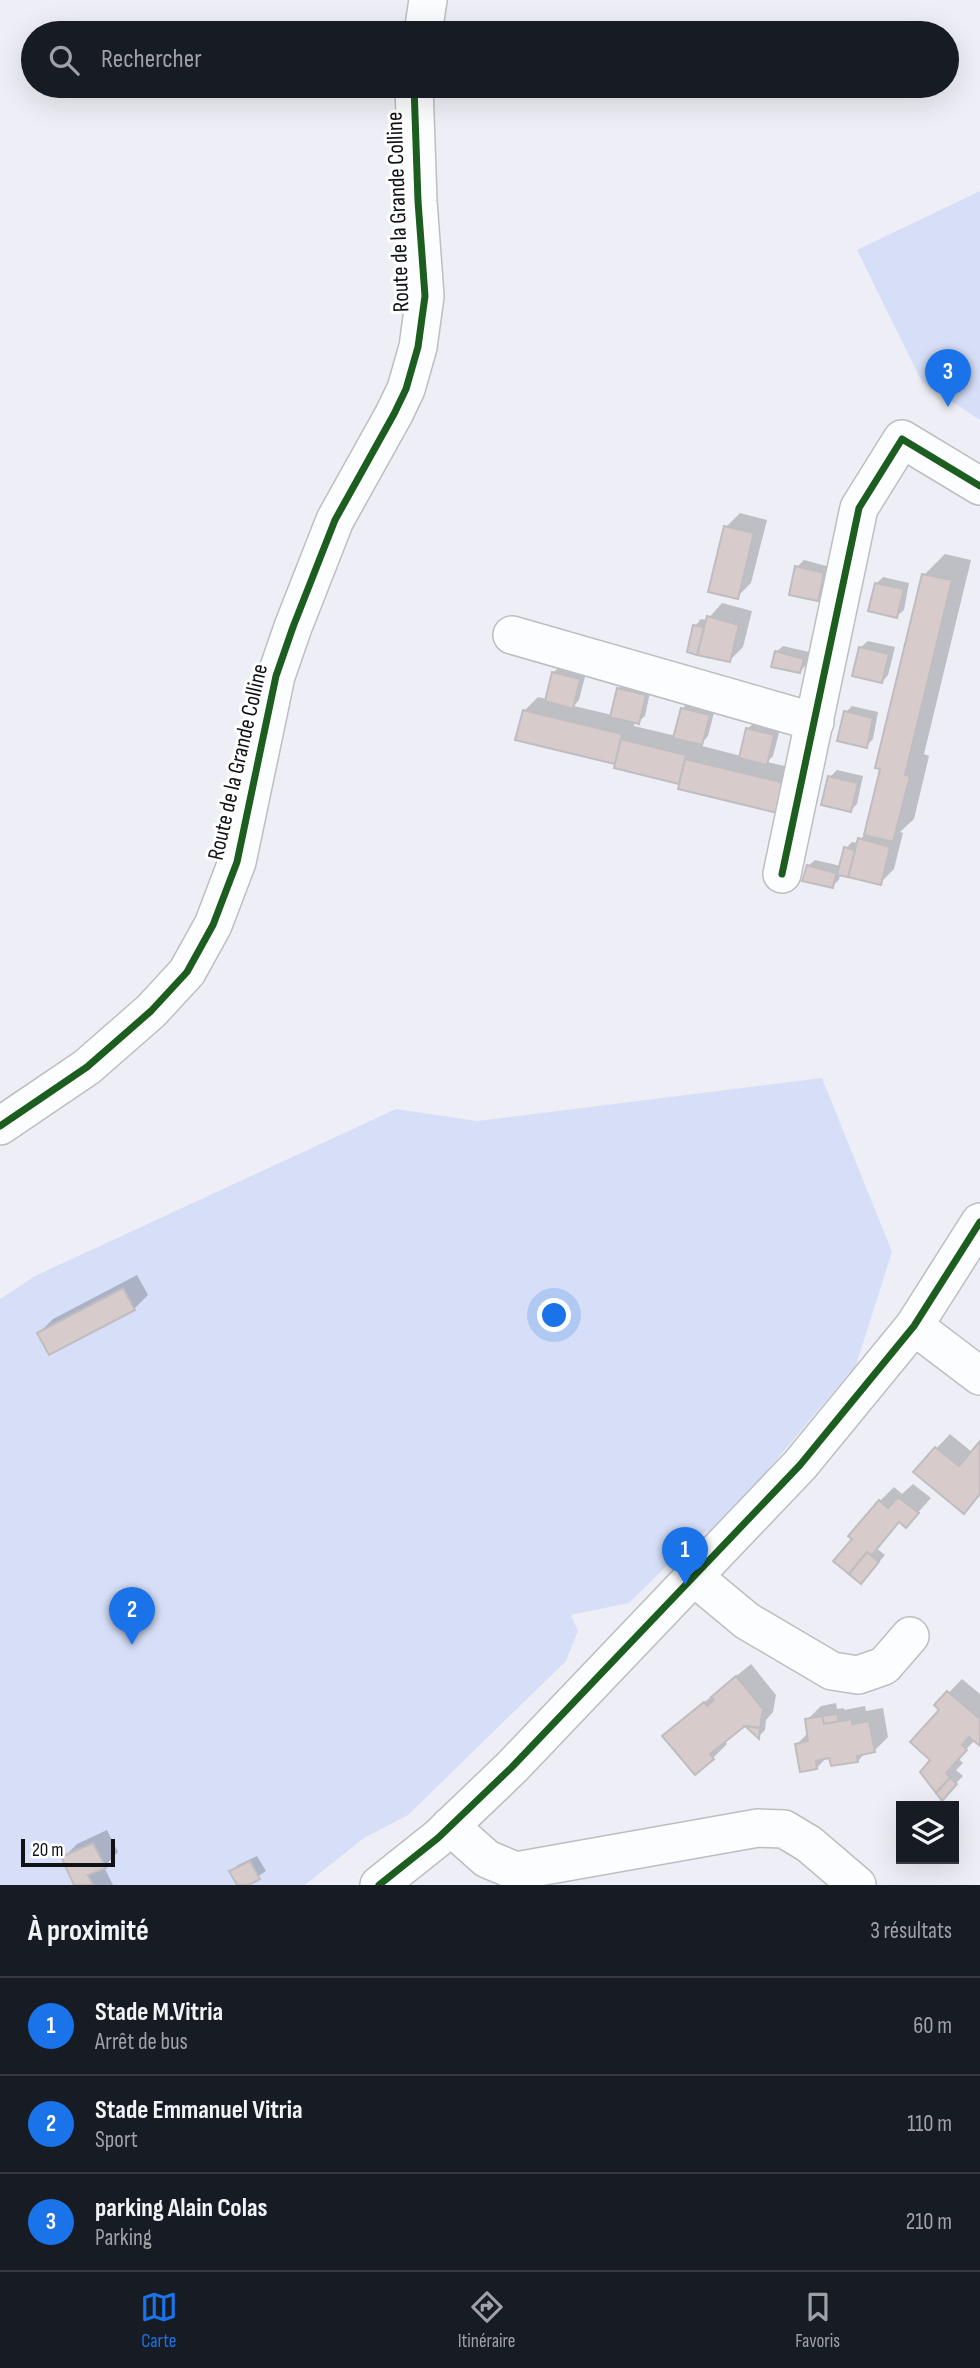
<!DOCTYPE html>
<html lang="fr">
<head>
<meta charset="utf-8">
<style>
	:root { --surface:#171b24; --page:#20242c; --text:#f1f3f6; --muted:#9ea1a6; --line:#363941; --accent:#1a73e8 }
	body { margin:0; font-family:"Sofia Sans Condensed",sans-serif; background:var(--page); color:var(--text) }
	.controls { position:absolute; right:21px; bottom:21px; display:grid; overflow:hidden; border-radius:0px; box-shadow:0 7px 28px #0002 }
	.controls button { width:63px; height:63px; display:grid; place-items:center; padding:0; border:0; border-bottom:2px solid var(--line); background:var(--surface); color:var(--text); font:35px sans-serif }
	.scale { position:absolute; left:21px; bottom:18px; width:94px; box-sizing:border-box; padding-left:7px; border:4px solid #101115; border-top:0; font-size:19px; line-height:24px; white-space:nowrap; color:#101115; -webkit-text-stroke:5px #fff; paint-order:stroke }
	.you { position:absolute; left:555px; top:1316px; width:24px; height:24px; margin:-18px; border:5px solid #fff; border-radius:50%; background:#1a73e8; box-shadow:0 0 0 10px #1a73e833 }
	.badge { display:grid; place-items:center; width:46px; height:46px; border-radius:50%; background:var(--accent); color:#fff; font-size:23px; font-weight:700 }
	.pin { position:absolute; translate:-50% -58px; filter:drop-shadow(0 2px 4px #0008) }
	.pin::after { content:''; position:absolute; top:37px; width:24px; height:21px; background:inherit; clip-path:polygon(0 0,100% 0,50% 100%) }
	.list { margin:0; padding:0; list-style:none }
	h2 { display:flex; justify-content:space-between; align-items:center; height:91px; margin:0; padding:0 28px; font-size:30px }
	h2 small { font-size:23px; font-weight:400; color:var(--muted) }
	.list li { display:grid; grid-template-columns:46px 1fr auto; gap:21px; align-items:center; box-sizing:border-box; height:98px; padding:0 28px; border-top:2px solid var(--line) }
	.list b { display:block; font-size:26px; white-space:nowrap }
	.list p { margin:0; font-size:23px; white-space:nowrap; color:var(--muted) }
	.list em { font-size:23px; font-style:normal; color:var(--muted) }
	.icon { flex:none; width:38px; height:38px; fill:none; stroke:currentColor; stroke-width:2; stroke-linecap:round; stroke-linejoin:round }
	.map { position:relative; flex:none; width:980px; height:1885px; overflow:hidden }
	.search { position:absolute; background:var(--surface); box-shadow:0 7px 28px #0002; left:21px; right:21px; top:21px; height:77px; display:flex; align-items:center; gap:18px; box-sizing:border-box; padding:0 24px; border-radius:38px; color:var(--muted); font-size:26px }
	.sheet { height:385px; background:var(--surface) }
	nav { display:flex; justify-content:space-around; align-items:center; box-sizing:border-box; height:98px; border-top:2px solid var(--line); background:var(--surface); font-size:19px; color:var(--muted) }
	nav a { display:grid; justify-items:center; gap:4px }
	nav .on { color:var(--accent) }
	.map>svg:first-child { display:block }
</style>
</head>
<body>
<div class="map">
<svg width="980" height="1885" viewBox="0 0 980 1885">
	<rect width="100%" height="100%" fill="#eeeff6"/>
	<g fill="#d6dff7">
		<polygon points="980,191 980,420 922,382 857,250"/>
		<polygon points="822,1078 892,1252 856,1365 721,1526 697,1536 629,1603 571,1615 578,1631 566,1661 408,1815 364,1838 305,1885 0,1885 0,1299 35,1276 396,1109 477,1121"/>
	</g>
	<g fill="#0003">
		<polygon points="740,513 767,520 751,583 737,597 726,527"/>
		<polygon points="945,554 971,560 924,754 929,756 914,819 900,832 903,833 894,869 880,883 840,874 839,880 832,886 808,866 815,860 841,866 846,848 852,842 858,843 867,831 924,575"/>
		<polygon points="804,560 830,567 824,593 818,599 797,567"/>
		<polygon points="883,577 909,583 904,610 897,616 877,583"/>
		<polygon points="722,603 752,611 743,647 729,661 689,651 695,626 701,619 707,620"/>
		<polygon points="868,641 895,647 888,675 882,682 855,675 861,647"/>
		<polygon points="783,646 809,652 806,665 800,672 776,652"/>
		<polygon points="560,666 586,673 579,700 574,706 612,715 618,689 625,682 651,688 645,716 638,722 634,721 634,726 676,736 682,709 689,702 715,709 708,736 702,743 699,742 698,745 741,756 747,729 754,723 780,729 773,756 767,762 798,769 791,797 681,783 616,767 617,763 524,711 538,697 547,699 553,673"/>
		<polygon points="852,706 878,712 873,739 866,746 846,712"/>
		<polygon points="837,770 863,776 857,804 850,811 830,777"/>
		<polygon points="137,1275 148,1295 134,1309 39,1333 53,1319"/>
		<polygon points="950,1434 973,1453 980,1444 980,1495 964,1512 915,1471"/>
		<polygon points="913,1484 931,1498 906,1526 900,1521 876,1548 885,1555 868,1575 854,1539 880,1501 894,1487 902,1494"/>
		<polygon points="751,1664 776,1695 773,1712 766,1720 765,1730 759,1736 746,1724 724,1740 727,1744 713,1758 679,1723"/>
		<polygon points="962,1679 980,1694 980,1744 975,1740 958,1758 963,1763 956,1770 963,1776 942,1798 933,1760 942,1710 937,1705"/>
		<polygon points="836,1703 837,1709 844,1708 844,1710 865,1706 866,1711 883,1708 888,1737 874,1751 866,1752 858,1761 831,1756 827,1757 817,1768 797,1744 809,1732 807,1720 821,1706"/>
		<polygon points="107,1830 118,1852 104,1867 113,1885 76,1885 63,1858 77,1844"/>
		<polygon points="257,1856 266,1871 245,1885 239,1885 232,1872 238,1865"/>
	</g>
	<g fill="#d8cbcb" stroke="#bfbdc0" stroke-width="2">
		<polygon points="724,526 754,533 738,599 708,592"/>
		<polygon points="795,566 824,573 818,601 789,595"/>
		<polygon points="922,574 952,580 905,775 910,776 893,842 864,835 880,769 875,768"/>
		<polygon points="875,583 904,589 897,618 868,611"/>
		<polygon points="707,616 739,625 730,662 697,655"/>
		<polygon points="693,625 704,627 697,655 687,652"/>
		<polygon points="859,647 889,654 882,683 852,676"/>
		<polygon points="775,651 804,659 800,673 771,667"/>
		<polygon points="552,672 580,679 573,709 545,701"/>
		<polygon points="617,688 646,695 639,724 610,717"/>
		<polygon points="681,708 710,715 702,745 673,738"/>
		<polygon points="523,710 622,734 615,764 515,740"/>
		<polygon points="844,711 873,718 867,748 837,741"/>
		<polygon points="746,728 774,735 767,765 739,758"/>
		<polygon points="621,739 686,755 679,784 614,768"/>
		<polygon points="685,759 785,783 778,813 678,789"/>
		<polygon points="828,776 858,783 851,812 821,805"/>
		<polygon points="858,838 890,847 881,885 848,877"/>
		<polygon points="844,847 855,850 848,877 837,875"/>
		<polygon points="807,865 836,873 833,888 802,881"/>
		<polygon points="123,1288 135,1310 49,1355 37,1333"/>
		<polygon points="980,1441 980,1494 964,1514 913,1472 935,1447 959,1466"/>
		<polygon points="898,1497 919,1513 906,1528 899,1522 871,1556 867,1552 849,1574 833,1561 852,1539 848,1536 879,1500 888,1508"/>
		<polygon points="867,1552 879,1562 861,1584 849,1574"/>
		<polygon points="736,1676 763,1709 760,1728 745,1726 710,1754 714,1759 695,1775 662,1736 704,1702 707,1706 714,1700 711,1697"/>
		<polygon points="947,1691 980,1719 980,1746 969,1737 962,1745 967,1750 946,1773 950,1778 936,1793 920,1772 930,1760 910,1742 939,1710 934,1705"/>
		<polygon points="837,1714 839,1722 824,1724 822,1716"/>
		<polygon points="822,1716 824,1724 852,1719 852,1724 869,1721 875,1752 857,1756 858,1762 831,1766 829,1758 816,1761 817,1769 800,1772 795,1744 808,1741 805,1719"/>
		<polygon points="745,1726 760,1728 759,1739"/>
		<polygon points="950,1778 957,1784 942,1801 936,1793"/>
		<polygon points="93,1843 106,1868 88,1875 93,1885 74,1885 61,1857"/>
		<polygon points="250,1861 260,1879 249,1885 237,1885 229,1871"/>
	</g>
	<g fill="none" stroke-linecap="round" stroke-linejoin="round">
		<defs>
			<g id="street">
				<polyline points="423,33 428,0"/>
				<polyline points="512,635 815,722"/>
				<polyline points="782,874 859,508 902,439 980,486"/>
				<polyline points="0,1126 87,1067 151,1011 187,972 213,925 237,862 276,676 293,627 335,520 394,414 406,389 418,347 425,296 418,201 414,86"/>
				<polyline points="914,1326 980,1376"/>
				<polyline points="694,1577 747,1621 832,1671 858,1675 884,1666 910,1636"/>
				<polyline points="450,1826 487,1859 516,1871 758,1828 784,1829 809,1844 857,1885"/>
				<polyline points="379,1885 438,1838 512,1767 800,1465 914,1326 980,1222"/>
			</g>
		</defs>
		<use href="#street" stroke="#bcbec2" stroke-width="40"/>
		<use href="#street" stroke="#fcfdfe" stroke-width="37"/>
		<defs>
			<g id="cycleway">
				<polyline points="782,874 859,508 902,439 980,486"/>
				<polyline points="0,1126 87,1067 151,1011 187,972 213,925 237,862 276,676 293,627 335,520 394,414 406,389 418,347 425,296 418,201 414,86"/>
				<polyline points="379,1885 438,1838 512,1767 800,1465 914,1326 980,1222"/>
			</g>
		</defs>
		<use href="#cycleway" stroke="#fff" stroke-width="11"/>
		<use href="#cycleway" stroke="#1b5e20" stroke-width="7"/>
	</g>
	<g text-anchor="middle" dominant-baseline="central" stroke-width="6" stroke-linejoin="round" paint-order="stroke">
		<g font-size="23" fill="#101115" stroke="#fff">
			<text transform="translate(398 212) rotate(-92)">Route de la Grande Colline</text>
			<text transform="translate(238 762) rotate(-77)">Route de la Grande Colline</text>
		</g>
	</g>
</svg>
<div class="controls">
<button><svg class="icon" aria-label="layers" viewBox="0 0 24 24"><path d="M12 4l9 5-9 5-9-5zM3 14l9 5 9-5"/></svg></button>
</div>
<div class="scale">20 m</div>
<div class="you"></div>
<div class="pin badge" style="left:685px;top:1585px">1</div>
<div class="pin badge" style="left:132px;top:1645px">2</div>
<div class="pin badge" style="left:948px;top:407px">3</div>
<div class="search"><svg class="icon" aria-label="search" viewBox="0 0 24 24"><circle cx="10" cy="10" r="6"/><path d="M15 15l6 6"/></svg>Rechercher</div>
</div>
<section class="sheet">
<h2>À proximité<small>3 résultats</small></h2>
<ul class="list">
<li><span class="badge">1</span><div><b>Stade M.Vitria</b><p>Arrêt de bus</p></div><em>60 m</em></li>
<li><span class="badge">2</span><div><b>Stade Emmanuel Vitria</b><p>Sport</p></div><em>110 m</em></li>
<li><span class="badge">3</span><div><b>parking Alain Colas</b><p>Parking</p></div><em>210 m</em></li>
</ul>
</section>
<nav>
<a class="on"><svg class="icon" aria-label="map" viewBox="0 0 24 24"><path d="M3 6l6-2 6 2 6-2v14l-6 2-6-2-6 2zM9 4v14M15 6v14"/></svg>Carte</a>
<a><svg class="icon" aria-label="directions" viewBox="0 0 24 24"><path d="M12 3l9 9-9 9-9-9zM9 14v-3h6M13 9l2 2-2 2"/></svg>Itinéraire</a>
<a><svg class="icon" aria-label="saved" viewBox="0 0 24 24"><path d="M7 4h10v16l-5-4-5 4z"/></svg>Favoris</a>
</nav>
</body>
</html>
